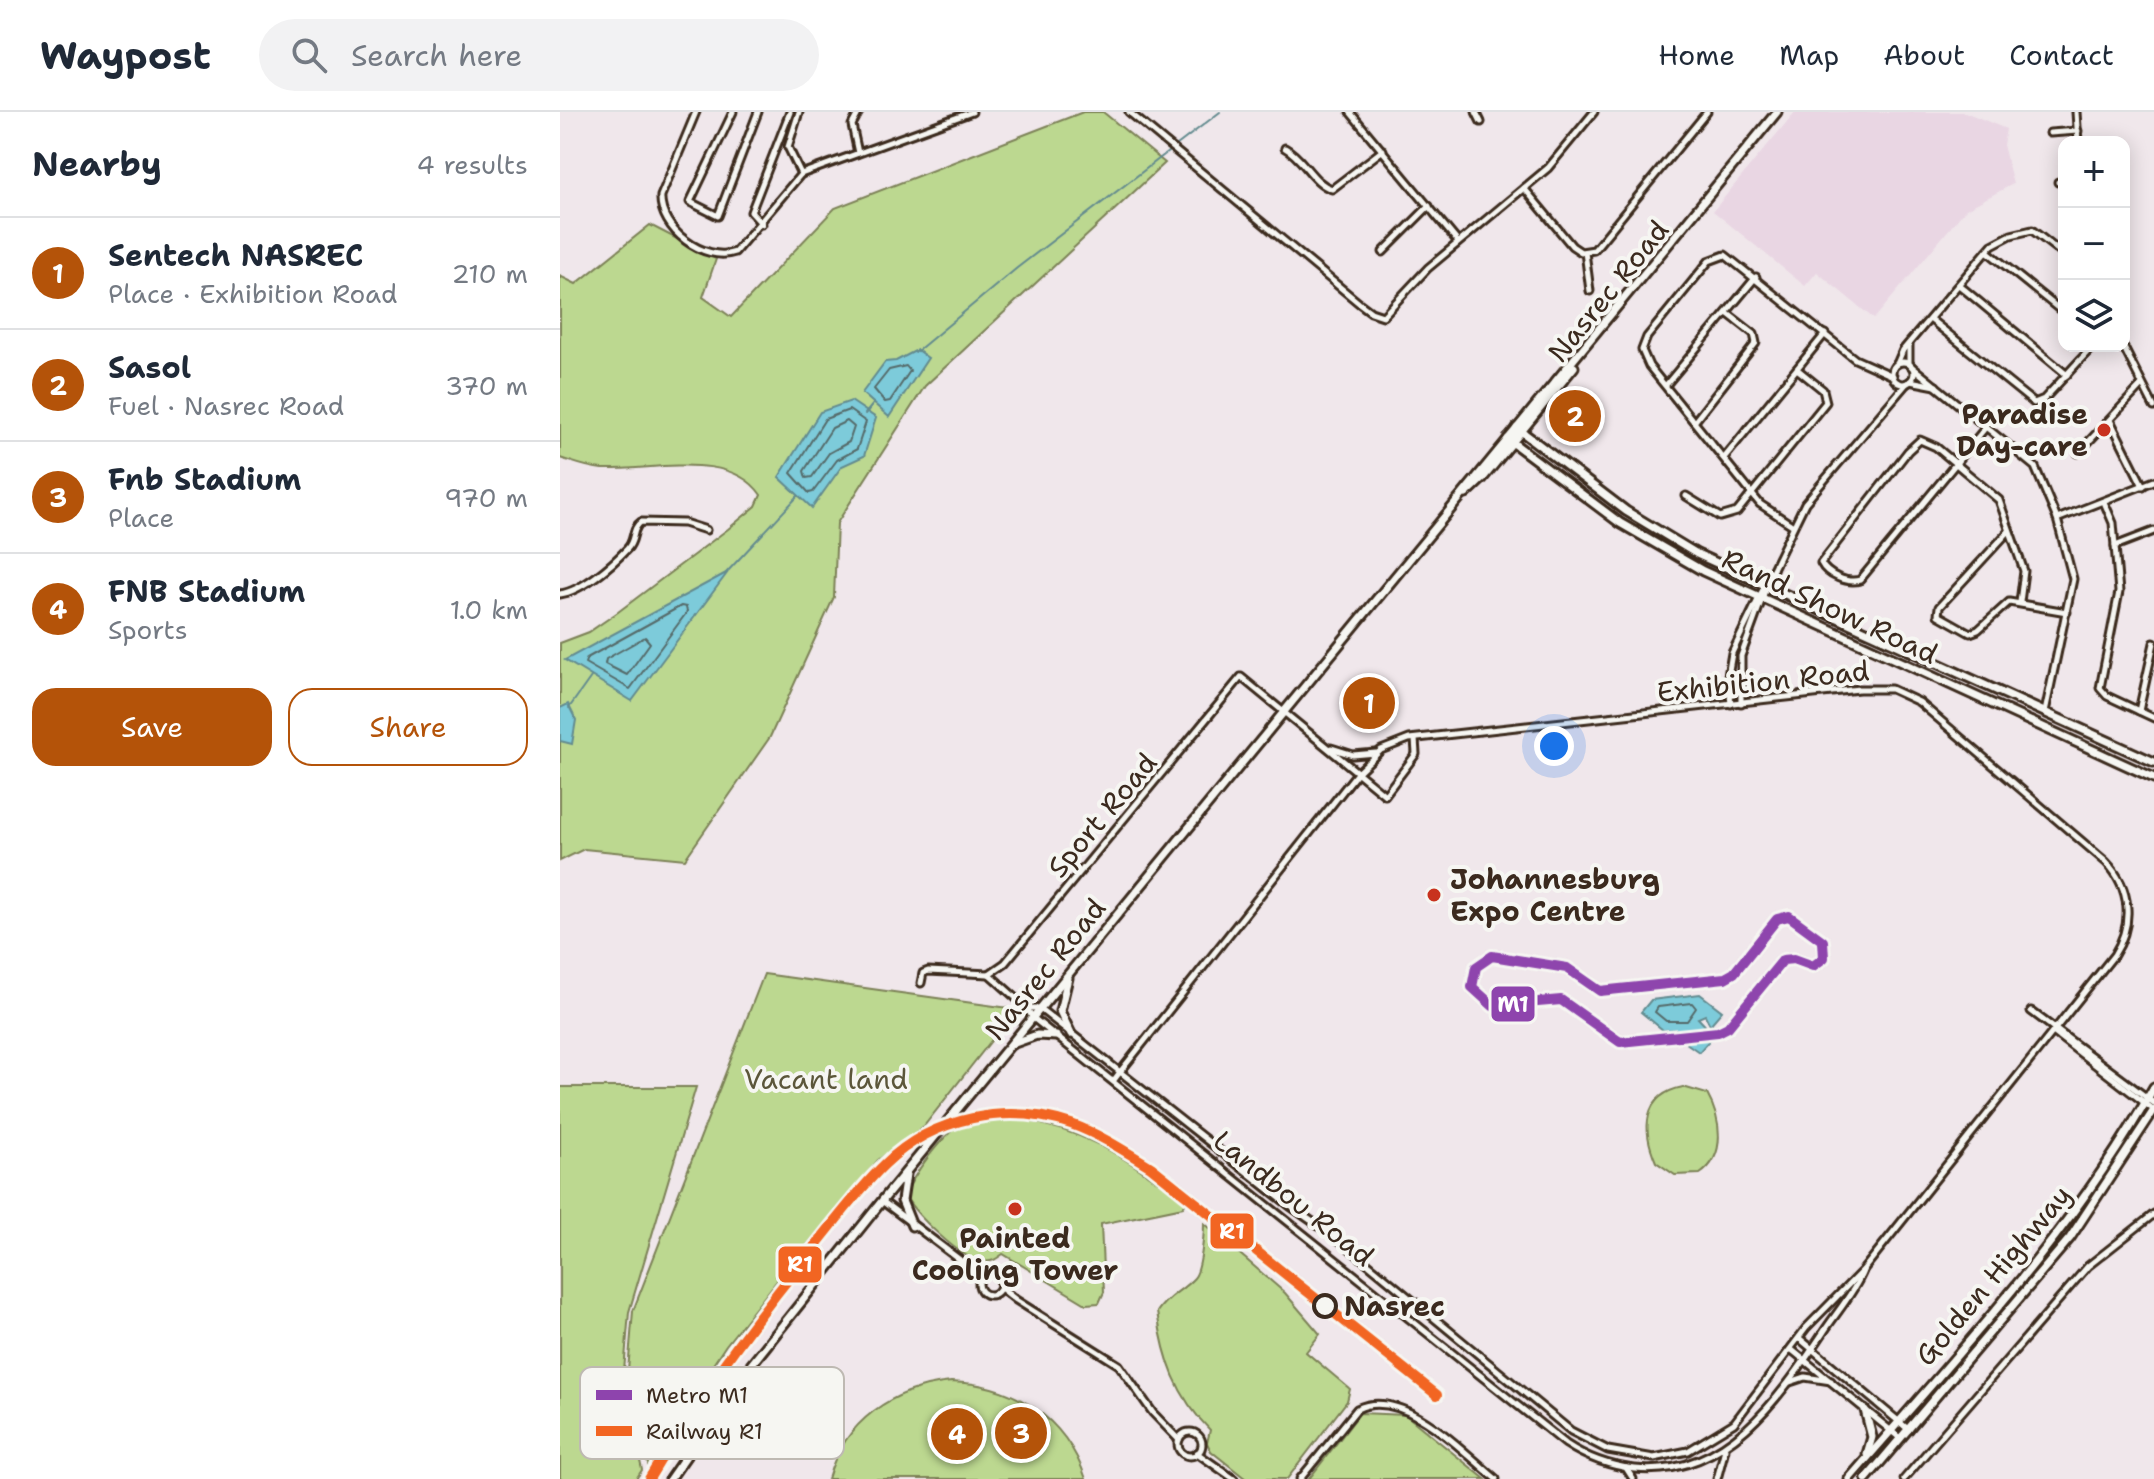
<!DOCTYPE html>
<html lang="en">
<head>
<meta charset="utf-8">
<style>
	:root { --surface:#fff; --page:#f2f2f3; --text:#1f2937; --muted:#747a83; --line:#e0e1e3; --accent:#b45309 }
	body { margin:0; font-family:"Shantell Sans",sans-serif; background:var(--page); color:var(--text) }
	.controls { position:absolute; right:24px; top:24px; display:grid; overflow:hidden; border-radius:16px; box-shadow:0 4px 20px #0003 }
	.controls button { width:72px; height:72px; display:grid; place-items:center; padding:0; border:0; border-bottom:2px solid var(--line); background:var(--surface); color:var(--text); font:40px sans-serif }
	.you { position:absolute; left:994px; top:634px; width:28px; height:28px; margin:-20px; border:6px solid #fff; border-radius:50%; background:#1a73e8; box-shadow:0 0 0 12px #1a73e833 }
	.badge { display:grid; place-items:center; width:52px; height:52px; border-radius:50%; background:var(--accent); color:#fff; font-size:26px; font-weight:700 }
	.pin { position:absolute; translate:-50% -50%; border:4px solid #fff; box-shadow:0 2px 8px #0006 }
	.list { margin:0; padding:0; list-style:none }
	h2 { display:flex; justify-content:space-between; align-items:center; height:104px; margin:0; padding:0 32px; font-size:34px }
	h2 small { font-size:26px; font-weight:400; color:var(--muted) }
	.list li { display:grid; grid-template-columns:52px 1fr auto; gap:24px; align-items:center; box-sizing:border-box; height:112px; padding:0 32px; border-top:2px solid var(--line) }
	.list b { display:block; font-size:30px; white-space:nowrap }
	.list p { margin:0; font-size:26px; white-space:nowrap; color:var(--muted) }
	.list em { font-size:26px; font-style:normal; color:var(--muted) }
	.actions { display:flex; gap:16px; padding:24px 32px }
	.actions a { flex:1; padding:18px 0; border:2px solid var(--accent); border-radius:24px; text-align:center; font-size:28px; color:var(--accent) }
	.actions .main { background:var(--accent); color:#fff }
	.icon { flex:none; width:44px; height:44px; fill:none; stroke:currentColor; stroke-width:2; stroke-linecap:round; stroke-linejoin:round }
	.map { position:relative; flex:none; width:1594px; height:1367px; overflow:hidden }
	header { display:flex; align-items:center; gap:48px; box-sizing:border-box; height:112px; padding:0 40px; background:var(--surface); border-bottom:2px solid var(--line) }
	header strong { font-size:38px }
	nav { display:flex; gap:44px; margin-inline-start:auto; font-size:28px }
	.search { width:560px; height:72px; background:var(--page); display:flex; align-items:center; gap:20px; box-sizing:border-box; padding:0 28px; border-radius:44px; color:var(--muted); font-size:30px }
	main { display:flex }
	aside { flex:1; background:var(--surface) }
	.map>svg:first-child { display:block }
</style>
</head>
<body>
<header>
<strong>Waypost</strong>
<div class="search"><svg class="icon" aria-label="search" viewBox="0 0 24 24"><circle cx="10" cy="10" r="6"/><path d="M15 15l6 6"/></svg>Search here</div>
<nav><a>Home</a><a>Map</a><a>About</a><a>Contact</a></nav>
</header>
<main>
<aside>
<h2>Nearby<small>4 results</small></h2>
<ul class="list">
<li><span class="badge">1</span><div><b>Sentech NASREC</b><p>Place · Exhibition Road</p></div><em>210 m</em></li>
<li><span class="badge">2</span><div><b>Sasol</b><p>Fuel · Nasrec Road</p></div><em>370 m</em></li>
<li><span class="badge">3</span><div><b>Fnb Stadium</b><p>Place</p></div><em>970 m</em></li>
<li><span class="badge">4</span><div><b>FNB Stadium</b><p>Sports</p></div><em>1.0 km</em></li>
</ul>
<div class="actions"><a class="main">Save</a><a>Share</a></div>
</aside>
<div class="map">
<svg width="1594" height="1367" viewBox="0 0 1594 1367">
	<rect width="100%" height="100%" fill="#f0e7eb"/>
	<filter id="ink" filterUnits="userSpaceOnUse"><feTurbulence type="fractalNoise" baseFrequency=".0125" numOctaves="2"/><feDisplacementMap in="SourceGraphic" scale="16" xChannelSelector="R" yChannelSelector="G"/><feConvolveMatrix kernelMatrix="1 2 1 2 8 2 1 2 1" color-interpolation-filters="sRGB"/></filter>
	<g filter="url(#ink)">
		<polygon fill="#e9d6e3" points="1235,0 1405,0 1446,17 1443,33 1453,72 1406,97 1314,207 1257,160 1245,174 1153,99"/>
		<g fill="#bcd890" stroke="#7c8157" stroke-width="2">
			<path d="M523,0H543L605,51L365,274L277,411L274,485L210,625L125,747L24,737L0,749V531L29,520L58,500L168,417L196,394L201,383C170,337 91,359 42,357C28,356 13,350 0,346V164L16,172L90,113L156,147L143,185L171,205L275,96Z"/>
			<polygon points="204,862 456,897 364,1014 318,1048 220,1165 166,1233 109,1319 89,1357 68,1259 73,1199"/>
			<polygon points="0,975 136,975 69,1200 63,1271 82,1358 76,1367 0,1367"/>
			<path d="M1123,975L1147,982C1161,1007 1167,1044 1140,1062L1115,1063L1096,1050C1082,1018 1082,983 1123,975Z"/>
			<path d="M457,1007C532,1019 566,1048 627,1090L623,1095L541,1112L544,1180L539,1191L526,1192L443,1142C435,1148 431,1151 420,1149C400,1146 356,1103 346,1085C348,1067 387,1016 405,1011C421,1007 440,1008 457,1007Z"/>
			<path d="M644,1111L725,1181L760,1222L746,1240L790,1277L787,1289L727,1367H686L651,1339L647,1331L650,1318C616,1284 604,1247 597,1200C606,1185 622,1179 634,1166C641,1159 644,1123 644,1111Z"/>
			<path d="M391,1270C454,1272 505,1305 526,1367H268C284,1309 333,1276 391,1270Z"/>
			<polygon points="800,1301 846,1303 925,1367 749,1367"/>
		</g>
		<g fill="#7dcbda" stroke="#638b8f" stroke-width="2">
			<polygon points="357,238 368,246 329,305 302,281 325,250 336,249"/>
			<polygon points="291,289 316,306 304,344 282,354 252,396 219,365 260,300"/>
			<polygon points="168,460 72,589 5,548"/>
			<polygon points="8,592 16,608 12,632 0,629 0,596"/>
			<polygon points="1140,882 1162,899 1150,913 1145,903 1138,906 1154,923 1139,940 1126,931 1123,917 1103,918 1081,900 1091,888"/>
		</g>
		<g fill="none" stroke-linecap="round" stroke-linejoin="round">
			<g stroke="#556a69" stroke-width="2">
				<polygon points="346,254 350,259 330,289 325,290 314,277 329,258"/>
				<polygon points="289,298 306,310 297,337 277,348 253,380 249,381 231,361 265,307"/>
				<polygon points="287,309 294,315 289,330 269,341 252,365 246,366 244,359 272,316"/>
				<polygon points="121,494 126,495 127,500 70,577 25,551 27,546"/>
				<polygon points="85,525 90,531 67,563 45,552 46,547"/>
				<polygon points="1132,891 1136,896 1127,909 1106,909 1095,900 1098,895"/>
			</g>
			<g stroke="#638b8f" stroke-width="2">
				<polyline points="356,240 457,156 660,0"/>
				<polyline points="305,302 314,291"/>
				<polyline points="166,461 238,384"/>
				<polyline points="9,596 31,565"/>
			</g>
			<defs>
				<g id="street">
					<path d="M136,0L101,84C99,117 144,151 175,140L241,62"/>
					<polyline points="173,0 130,90 158,104 198,0"/>
					<polyline points="239,0 228,35 241,62"/>
					<polyline points="569,0 799,191 811,200 823,204 868,156 988,56 1034,0"/>
					<polyline points="790,0 898,130"/>
					<polyline points="916,0 921,10"/>
					<polyline points="1516,0 1518,30"/>
					<polyline points="1490,21 1518,19"/>
					<path d="M725,36C744,46 752,71 772,77L823,38"/>
					<polyline points="298,41 292,13 299,0"/>
					<polyline points="241,62 412,0"/>
					<polyline points="1498,70 1504,70"/>
					<polyline points="964,76 1012,134 1021,140 1034,138 1147,0"/>
					<polyline points="202,112 191,100 230,0"/>
					<polyline points="1499,138 1504,131"/>
					<polyline points="1427,139 1499,197"/>
					<polyline points="823,140 869,94"/>
					<polyline points="1025,140 1030,179"/>
					<polyline points="1399,173 1507,263"/>
					<polyline points="1370,207 1474,291 1484,287 1533,234"/>
					<polyline points="1349,233 1349,252"/>
					<polyline points="1563,234 1594,295"/>
					<circle cx="1343" cy="261" r="11"/>
					<polyline points="1337,252 1343,238 1432,133 1451,123 1472,118 1504,143"/>
					<polyline points="1351,254 1475,355 1497,407 1513,467 1485,600"/>
					<polyline points="1350,269 1376,274"/>
					<polyline points="1106,273 1196,165"/>
					<polyline points="1550,308 1583,374"/>
					<polyline points="1135,309 1196,231 1194,222 1167,201"/>
					<path d="M1426,315L1300,468C1287,472 1267,463 1261,451L1348,339L1360,328L1376,335L1439,388L1464,459L1460,490"/>
					<polyline points="1518,341 1581,274"/>
					<polyline points="1164,346 1265,222"/>
					<polyline points="1126,384 1160,405 1177,400 1266,290 1263,278 1237,257"/>
					<polyline points="1544,390 1553,411 1559,480 1540,576 1547,584 1594,606"/>
					<polyline points="1497,407 1594,369"/>
					<polyline points="1232,413 1200,392 1089,254 1082,238 1087,225 1149,149 1165,143 1295,247 1333,264"/>
					<polyline points="1449,419 1379,495 1378,503 1410,521 1418,518 1449,490 1507,500"/>
					<polyline points="1555,434 1594,419"/>
					<path d="M0,482C22,479 52,453 67,437C76,428 71,417 81,410L124,411L146,418"/>
					<polyline points="1181,591 1181,544 1213,457"/>
					<polyline points="1171,592 1168,564 1172,541 1245,391 1347,271"/>
					<polyline points="1579,599 1594,531"/>
					<polyline points="771,636 793,643 816,641"/>
					<polyline points="429,862 445,851 681,565 825,683 856,642 855,627"/>
					<path d="M361,871L363,861L368,859L429,862L467,896L472,905L1006,1332C1027,1346 1050,1354 1075,1357C1165,1366 1219,1287 1263,1221C1276,1201 1294,1181 1303,1159"/>
					<path d="M467,896H479L730,1094L783,1131L1011,1319L1048,1338L1094,1346L1128,1339L1174,1311L1246,1216L1303,1158L1554,843C1574,812 1571,776 1546,750L1359,590L1331,577H1299L849,627L821,638L797,661L560,960L554,968"/>
					<polyline points="1471,899 1594,991"/>
					<polyline points="1493,920 1594,998"/>
					<polyline points="322,1089 408,1154 425,1162"/>
					<circle cx="430" cy="1172" r="11"/>
					<polyline points="441,1176 456,1188 559,1253 593,1301 619,1328"/>
					<polyline points="1239,1226 1349,1318"/>
					<polyline points="1232,1238 1341,1327"/>
					<polyline points="1230,1270 1245,1265 1271,1269"/>
					<circle cx="630" cy="1332" r="12"/>
					<polyline points="637,1341 674,1367"/>
					<polyline points="1066,1356 1073,1367"/>
					<path d="M740,1367L797,1297C843,1274 903,1340 936,1367"/>
					<polyline points="1157,1367 1165,1337"/>
					<polyline points="1344,1367 1528,1154 1594,1102"/>
				</g>
				<g id="secondary">
					<polyline points="957,316 1066,399 1137,442 1594,650"/>
					<polyline points="948,327 1060,411 1143,459 1594,666"/>
					<polyline points="906,382 923,366 1014,255"/>
					<polyline points="508,866 500,899 511,922"/>
					<polyline points="452,932 477,923 496,924"/>
					<polyline points="346,1062 342,1089 352,1114"/>
					<polyline points="1305,1298 1312,1325 1307,1342"/>
					<polyline points="110,1367 179,1268 322,1089 1217,0"/>
					<path d="M1289,1367C1398,1241 1513,1121 1594,975"/>
					<polyline points="1306,1367 1510,1126 1594,998"/>
				</g>
			</defs>
			<use href="#street" stroke="#3b2a1e" stroke-width="11"/>
			<use href="#secondary" stroke="#3b2a1e" stroke-width="13"/>
			<use href="#street" stroke="#f6f6f2" stroke-width="5"/>
			<use href="#secondary" stroke="#f6f6f2" stroke-width="7"/>
			<defs>
				<path id="rail-1" d="M89,1367C136,1288 188,1216 246,1145C272,1114 296,1080 325,1052C373,1005 448,990 511,1012C539,1022 565,1039 591,1055L877,1283"/>
			</defs>
			<use href="#rail-1" stroke="#f6f6f2" stroke-width="16"/>
			<use href="#rail-1" stroke="#f26522" stroke-width="10"/>
			<defs>
				<polygon id="metro-1" points="1229,804 1263,829 1264,846 1253,854 1234,847 1223,848 1168,915 1158,920 1060,930 1001,888 933,894 912,875 916,855 932,844 1007,856 1040,879 1165,866 1174,861 1217,807"/>
			</defs>
			<use href="#metro-1" stroke="#f6f6f2" stroke-width="16"/>
			<use href="#metro-1" stroke="#8e44ad" stroke-width="10"/>
		</g>
	</g>
	<g fill="#c8321e" stroke="#f6f6f2" stroke-width="3">
		<circle cx="1544" cy="318" r="8"/>
		<circle cx="874" cy="783" r="8"/>
		<circle cx="455" cy="1097" r="8"/>
	</g>
	<circle fill="#f6f6f2" stroke="#3b2a1e" stroke-width="4" cx="765" cy="1194" r="11"/>
	<g text-anchor="middle" dominant-baseline="central" stroke-width="8" stroke-linejoin="round" paint-order="stroke">
		<g font-size="28" fill="#3b2a1e" stroke="#f6f6f2">
			<text transform="translate(1048 179) rotate(-51)">Nasrec Road</text>
			<text transform="translate(1270 494) rotate(25)">Rand Show Road</text>
			<text transform="translate(1203 569) rotate(-6)">Exhibition Road</text>
			<text transform="translate(542 703) rotate(-50)">Sport Road</text>
			<text transform="translate(485 857) rotate(-51)">Nasrec Road</text>
			<text transform="translate(734 1086) rotate(39)">Landbou Road</text>
			<text transform="translate(1433 1163) rotate(-50)">Golden Highway</text>
		</g>
		<g font-size="28" font-weight="bold" fill="#3b2a1e" stroke="#f6f6f2" text-anchor="end">
			<text x="1528" y="302">Paradise<tspan x="1528" dy="32">Day-care</tspan></text>
			<text x="890" y="767" text-anchor="start">Johannesburg<tspan x="890" dy="32">Expo Centre</tspan></text>
			<text x="455" y="1126" text-anchor="middle">Painted<tspan x="455" dy="32">Cooling Tower</tspan></text>
		</g>
		<g font-size="28" fill="#5b563a" stroke="#f6f6f2">
			<text x="266" y="967">Vacant land</text>
		</g>
		<g font-size="28" font-weight="bold" fill="#3b2a1e" stroke="#f6f6f2" text-anchor="start">
			<text x="784" y="1194">Nasrec</text>
		</g>
	</g>
	<rect x="20" y="1255" width="264" height="92" rx="12" fill="#f6f6f2" stroke="#beb9b2" stroke-width="2"/>
	<rect x="36" y="1278" width="36" height="10" fill="#8e44ad"/>
	<rect x="36" y="1314" width="36" height="10" fill="#f26522"/>
	<g font-size="22" fill="#3b2a1e">
		<text x="86" y="1291">Metro M1</text>
		<text x="86" y="1327">Railway R1</text>
	</g>
	<g stroke="#f6f6f2" stroke-width="3">
		<rect x="930" y="873" width="46" height="38" rx="8" fill="#8e44ad"/>
		<rect x="649" y="1100" width="46" height="38" rx="8" fill="#f26522"/>
		<rect x="217" y="1133" width="46" height="39" rx="8" fill="#f26522"/>
	</g>
	<g font-size="22" text-anchor="middle" font-weight="bold" fill="#fff">
		<text x="953" y="900">M1</text>
		<text x="672" y="1127">R1</text>
		<text x="240" y="1160">R1</text>
	</g>
</svg>
<div class="controls">
<button>+</button>
<button>−</button>
<button><svg class="icon" aria-label="layers" viewBox="0 0 24 24"><path d="M12 4l9 5-9 5-9-5zM3 14l9 5 9-5"/></svg></button>
</div>
<div class="you"></div>
<div class="pin badge" style="left:809px;top:591px">1</div>
<div class="pin badge" style="left:1015px;top:304px">2</div>
<div class="pin badge" style="left:461px;top:1321px">3</div>
<div class="pin badge" style="left:397px;top:1322px">4</div>
</div>
</main>
</body>
</html>
